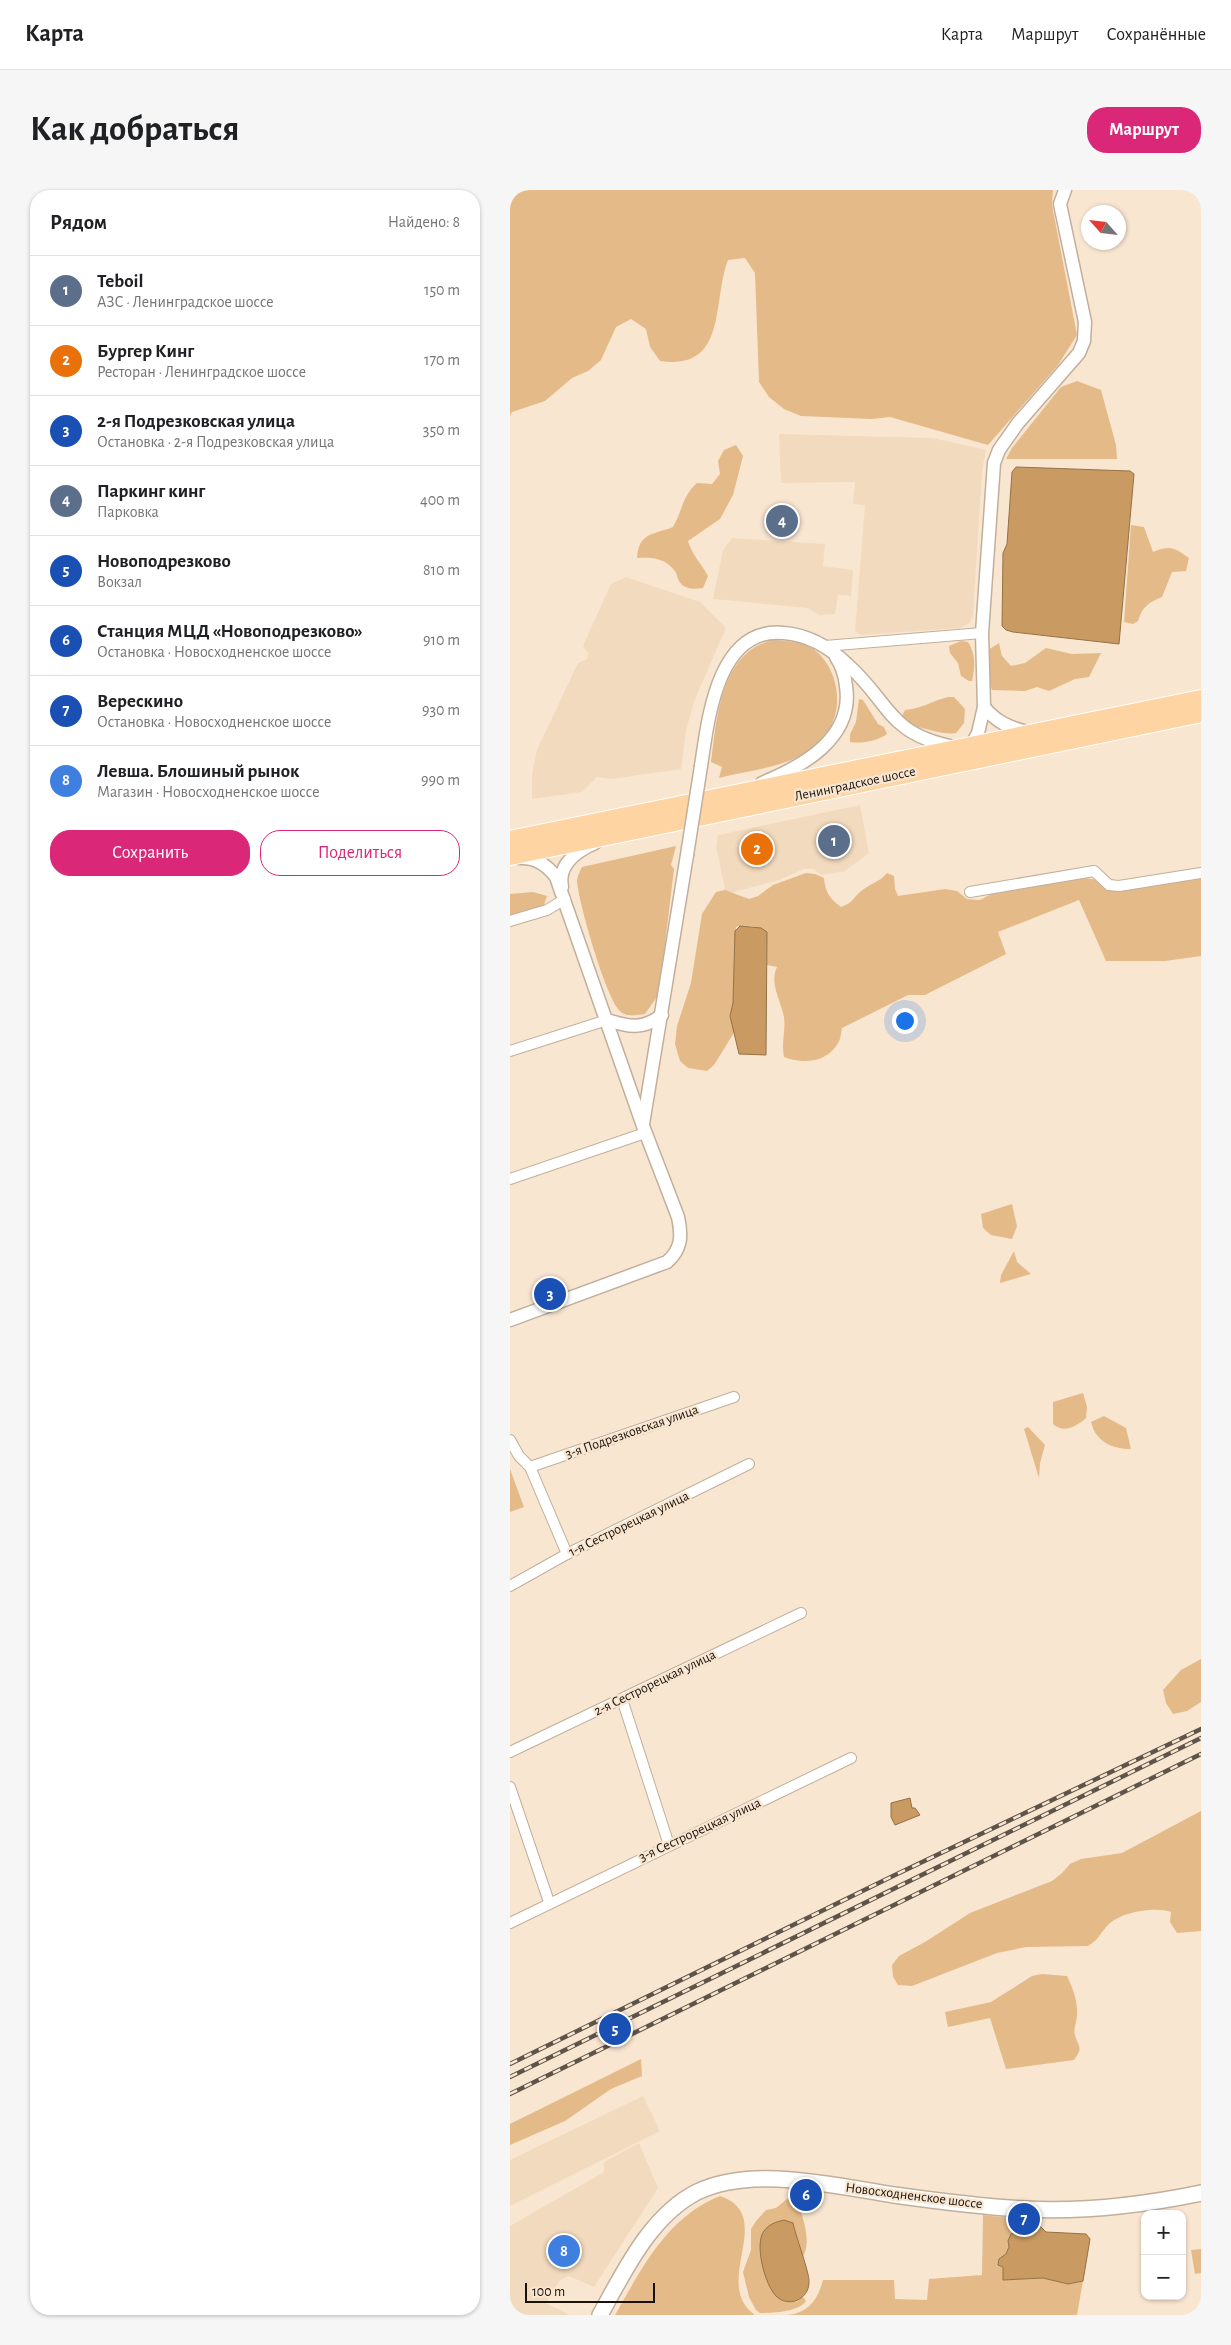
<!DOCTYPE html>
<html lang="ru">
<head>
<meta charset="utf-8">
<style>
	:root { --surface:#fff; --page:#f6f6f6; --text:#202124; --muted:#757577; --line:#e0e0e0; --accent:#db2777 }
	body { margin:0; font-family:"Alegreya Sans",sans-serif; background:var(--page); color:var(--text) }
	.controls { position:absolute; right:15px; bottom:15px; display:grid; overflow:hidden; border-radius:10px; box-shadow:0 1px 4px #0004 }
	.controls button { width:45px; height:45px; display:grid; place-items:center; padding:0; border:0; border-bottom:1px solid var(--line); background:var(--surface); color:var(--text); font:25px sans-serif }
	.compass { position:absolute; left:571px; top:15px; width:45px; height:45px; border-radius:50%; background:var(--surface); box-shadow:0 1px 4px #0004; rotate:297deg }
	.scale { position:absolute; left:15px; bottom:12px; width:130px; box-sizing:border-box; padding-left:5px; border:2px solid #19120b; border-top:0; font-size:14px; line-height:18px; white-space:nowrap; color:#19120b; -webkit-text-stroke:4px #f9e6d1; paint-order:stroke }
	.you { position:absolute; left:394px; top:830px; width:18px; height:18px; margin:-12px; border:4px solid #fff; border-radius:50%; background:#1a73e8; box-shadow:0 0 0 8px #1a73e833 }
	.badge { display:grid; place-items:center; width:32px; height:32px; border-radius:50%; background:var(--accent); color:#fff; font-size:16px; font-weight:700 }
	.pin { position:absolute; translate:-50% -50%; border:2px solid #fff; box-shadow:0 1px 5px #0006 }
	.list { margin:0; padding:0; list-style:none }
	h2 { display:flex; justify-content:space-between; align-items:center; height:65px; margin:0; padding:0 20px; font-size:21px }
	h2 small { font-size:16px; font-weight:400; color:var(--muted) }
	.list li { display:grid; grid-template-columns:32px 1fr auto; gap:15px; align-items:center; box-sizing:border-box; height:70px; padding:0 20px; border-top:1px solid var(--line) }
	.list b { display:block; font-size:19px; white-space:nowrap }
	.list p { margin:0; font-size:16px; white-space:nowrap; color:var(--muted) }
	.list em { font-size:16px; font-style:normal; color:var(--muted) }
	.actions { display:flex; gap:10px; padding:15px 20px }
	.actions a { flex:1; padding:11px 0; border:1px solid var(--accent); border-radius:20px; text-align:center; font-size:18px; color:var(--accent) }
	.actions .main { background:var(--accent); color:#fff }
	.map { position:relative; flex:none; width:691px; height:2125px; overflow:hidden; border-radius:20px }
	header { display:flex; align-items:center; gap:30px; box-sizing:border-box; height:70px; padding:0 25px; background:var(--surface); border-bottom:1px solid var(--line) }
	header strong { font-size:24px }
	nav { display:flex; gap:28px; margin-inline-start:auto; font-size:18px }
	.intro { display:flex; align-items:center; justify-content:space-between; box-sizing:border-box; height:120px; padding:0 30px }
	h1 { margin:0; font-size:35px }
	.button { padding:12px 22px; border-radius:20px; background:var(--accent); color:#fff; font-size:18px; font-weight:700 }
	main { display:flex; gap:30px; padding:0 30px }
	aside { flex:1; background:var(--surface); border-radius:20px; box-shadow:0 1px 4px #0004 }
	.map>svg:first-child { display:block }
</style>
</head>
<body>
<header>
<strong>Карта</strong>
<nav><a>Карта</a><a>Маршрут</a><a>Сохранённые</a></nav>
</header>
<div class="intro"><h1>Как добраться</h1><a class="button">Маршрут</a></div>
<main>
<aside>
<h2>Рядом<small>Найдено: 8</small></h2>
<ul class="list">
<li><span class="badge" style="background:#5c6f8a">1</span><div><b>Teboil</b><p>АЗС · Ленинградское шоссе</p></div><em>150 m</em></li>
<li><span class="badge" style="background:#e8710a">2</span><div><b>Бургер Кинг</b><p>Ресторан · Ленинградское шоссе</p></div><em>170 m</em></li>
<li><span class="badge" style="background:#1a4fb4">3</span><div><b>2-я Подрезковская улица</b><p>Остановка · 2-я Подрезковская улица</p></div><em>350 m</em></li>
<li><span class="badge" style="background:#5c6f8a">4</span><div><b>Паркинг кинг</b><p>Парковка</p></div><em>400 m</em></li>
<li><span class="badge" style="background:#1a4fb4">5</span><div><b>Новоподрезково</b><p>Вокзал</p></div><em>810 m</em></li>
<li><span class="badge" style="background:#1a4fb4">6</span><div><b>Станция МЦД «Новоподрезково»</b><p>Остановка · Новосходненское шоссе</p></div><em>910 m</em></li>
<li><span class="badge" style="background:#1a4fb4">7</span><div><b>Верескино</b><p>Остановка · Новосходненское шоссе</p></div><em>930 m</em></li>
<li><span class="badge" style="background:#3f7fe0">8</span><div><b>Левша. Блошиный рынок</b><p>Магазин · Новосходненское шоссе</p></div><em>990 m</em></li>
</ul>
<div class="actions"><a class="main">Сохранить</a><a>Поделиться</a></div>
</aside>
<div class="map">
<svg width="691" height="2125" viewBox="0 0 691 2125">
	<rect width="100%" height="100%" fill="#f9e6d1"/>
	<g fill="#f2dabe">
		<polygon points="269,244 423,248 476,260 472,281 463,426 460,433 450,438 351,445 345,441 355,315 343,314 345,292 271,293"/>
		<polygon points="222,348 315,354 313,376 343,380 341,406 328,405 325,424 309,425 298,418 203,409 213,360"/>
		<polygon points="116,387 190,412 216,438 185,509 176,540 171,579 101,589 87,587 72,602 22,609 22,584 27,560 68,473 77,469 79,464 73,456 101,394"/>
		<polygon points="350,615 359,663 335,681 311,685 304,679 294,679 269,690 216,704 206,656 208,645"/>
		<polygon points="133,1906 150,1941 0,2016 0,1970"/>
		<polygon points="129,1953 148,1998 84,2097 59,2086 50,2090 36,2113 60,2125 0,2125 0,2036 94,1982 94,1972"/>
	</g>
	<g fill="#e4ba88">
		<path d="M0,0H543L542,15L567,145L548,175L478,255L380,227L362,229L291,226L274,219L259,207L249,192L245,83L235,68L218,70C202,111 218,181 150,171L140,157L136,139L121,129L106,137L91,170L78,181L62,188L35,211L2,222L0,226Z"/>
		<polygon points="567,191 591,200 606,255 607,269 496,269 502,258 551,197"/>
		<path d="M226,255L233,266L223,305L210,329L178,351C182,365 191,373 198,386L193,398C184,399 174,400 169,391C167,387 167,383 164,380C155,368 141,367 127,368C129,342 143,345 163,337C173,320 172,306 187,293L202,294L210,284L208,271L214,260Z"/>
		<path d="M621,335L634,337L643,362C660,355 664,357 679,368L676,381L662,382L652,407C639,412 632,417 628,431L623,434L614,432Z"/>
		<path d="M263,450C276,451 291,451 303,459C327,476 334,513 320,538C315,547 304,556 296,562C270,579 238,580 209,588L212,577L201,572C206,535 209,479 245,457C250,454 257,452 263,450Z"/>
		<path d="M451,451L458,452C466,464 465,477 462,491H459L451,486L448,473L440,463L439,456Z"/>
		<path d="M489,453L492,466L501,476L515,473L536,458L562,464L591,463L579,487L565,489L539,501L527,497L515,501L482,500C476,486 479,475 478,460Z"/>
		<path d="M438,507H444L455,519L454,533L446,543C434,546 414,537 401,536L392,526L395,520C411,519 422,511 438,507Z"/>
		<path d="M349,509L353,510L368,534L374,537L377,544C367,551 352,554 340,552V544L346,532Z"/>
		<path d="M166,656L161,675L164,679L149,804L135,824C126,825 116,828 109,820C95,804 69,715 67,691C67,687 70,681 72,677Z"/>
		<path d="M296,683L305,684L314,688C315,702 320,709 331,717C344,712 341,710 350,702C359,694 370,692 377,683L384,686L385,699L388,706L435,699L447,701L457,709L470,710L489,700L576,688L587,690L596,698L691,687V766L655,771H596L569,710L488,742L496,764L415,805H398L332,838C331,842 331,849 328,853C317,873 293,874 274,867C271,851 276,840 274,827C271,810 259,794 267,777L257,775V742C249,737 236,734 226,737L223,813L220,826L225,841L204,875L197,881L178,878L170,871L165,854L167,836L181,793L192,724L206,702L215,700L239,709L248,706L263,695Z"/>
		<polygon points="23,702 37,706 34,715 0,726 0,704"/>
		<polygon points="502,1014 507,1036 502,1049 481,1045 473,1038 471,1024"/>
		<polygon points="504,1061 507,1072 521,1084 490,1093 491,1085"/>
		<path d="M573,1203L577,1217L576,1228C567,1236 554,1244 543,1234V1212Z"/>
		<path d="M594,1226L616,1238L621,1259C602,1259 586,1252 581,1232Z"/>
		<polygon points="518,1237 535,1255 530,1273 529,1288 514,1239"/>
		<polygon points="0,1279 14,1317 0,1322"/>
		<polygon points="691,1469 691,1512 677,1521 663,1524 656,1513 653,1500 671,1480"/>
		<path d="M691,1621V1741L667,1743L660,1732L661,1722C646,1716 612,1722 600,1733C591,1741 589,1750 578,1756L516,1757L487,1763L402,1796L388,1795L383,1787L382,1775L389,1766L415,1752L460,1723L542,1691L552,1683L560,1674L571,1669L612,1663Z"/>
		<path d="M532,1784L557,1786C563,1798 568,1812 567,1825C567,1831 563,1839 565,1845C568,1857 574,1857 564,1870L496,1879L480,1828L438,1837L435,1822L481,1812L522,1786Z"/>
		<polygon points="131,1869 132,1886 101,1899 55,1931 0,1955 0,1934"/>
		<path d="M210,2006C268,2026 200,2093 245,2125H105C132,2078 157,2027 210,2006Z"/>
		<path d="M286,2007C292,2025 303,2052 292,2068L282,2033L286,2112L293,2107L296,2111C289,2122 262,2123 250,2123L246,2120L239,2107L233,2082L241,2060V2039L246,2031L256,2020L266,2018L277,2009Z"/>
		<path d="M473,2025C491,2027 509,2027 524,2037L518,2045L498,2051L499,2057L496,2064L489,2069L488,2074L493,2077V2090L533,2088L558,2094L573,2091L567,2125H277C299,2123 308,2109 313,2090H384L385,2109L417,2110L419,2089L472,2085Z"/>
		<polygon points="691,2059 691,2083 685,2084 681,2060"/>
	</g>
	<g fill="#c99a61" stroke="#947147">
		<polygon points="506,277 620,281 624,284 609,454 503,442 496,440 492,436 493,363 497,354 502,282"/>
		<polygon points="230,736 251,738 257,742 256,865 229,864 220,826 223,813 225,741"/>
		<polygon points="400,1608 402,1618 405,1618 410,1625 385,1635 381,1627 381,1613"/>
		<path d="M274,2030L283,2033C285,2044 300,2084 299,2092C299,2110 278,2118 266,2106C255,2095 244,2054 254,2041C259,2034 266,2032 274,2030Z"/>
		<polygon points="530,2036 536,2042 576,2044 580,2049 573,2091 558,2094 533,2088 493,2090 493,2077 488,2075 489,2069 496,2064 499,2057 498,2051 501,2044 511,2042 518,2045 524,2037"/>
	</g>
	<g fill="none" stroke-linecap="round" stroke-linejoin="round">
		<defs>
			<g id="minor">
				<polyline points="315,456 472,443"/>
				<polyline points="460,702 584,681 599,695 609,696 691,683"/>
				<polyline points="0,731 37,720 55,709"/>
				<polyline points="0,861 97,830"/>
				<polyline points="0,989 135,943"/>
				<polyline points="0,1250 9,1266 20,1277 57,1364"/>
				<polyline points="20,1277 224,1207"/>
				<polyline points="0,1396 57,1364 239,1274"/>
				<polyline points="112,1509 159,1655"/>
				<polyline points="0,1562 291,1423"/>
				<polyline points="0,1597 39,1712"/>
				<polyline points="0,1733 341,1568"/>
			</g>
			<g id="tertiary">
				<path d="M474,517C486,532 500,538 518,542"/>
				<polyline points="460,558 468,543 474,517 472,443 484,273 489,260 508,233 569,163 574,151 575,132 550,14 555,0"/>
				<path d="M191,576C198,530 207,436 274,443C299,445 319,457 337,474C381,513 376,543 444,557"/>
				<path d="M252,593C293,576 344,548 336,496C335,486 332,476 326,467"/>
				<path d="M52,697C47,675 67,661 85,653"/>
				<path d="M97,830C119,837 133,840 152,825"/>
				<polyline points="133,934 177,665"/>
				<path d="M0,1130L157,1072C172,1059 172,1045 168,1027L133,936L46,687C37,675 25,667 10,668"/>
			</g>
			<path id="secondary" d="M90,2125C114,2082 140,2026 187,2002C243,1975 325,1996 384,2005C427,2011 471,2017 515,2019C575,2022 633,2015 691,2003"/>
			<g id="trunk">
				<polyline points="0,650 691,509"/>
				<polyline points="0,666 691,523"/>
			</g>
		</defs>
		<use href="#minor" stroke="#c1af9b" stroke-width="12"/>
		<use href="#tertiary" stroke="#c1af9b" stroke-width="15"/>
		<use href="#secondary" stroke="#c1af9b" stroke-width="18"/>
		<use href="#trunk" stroke="#fff" stroke-width="20"/>
		<use href="#minor" stroke="#fff" stroke-width="10"/>
		<use href="#tertiary" stroke="#fff" stroke-width="12"/>
		<use href="#secondary" stroke="#fff" stroke-width="15"/>
		<use href="#trunk" stroke="#fed4a2" stroke-width="18"/>
		<defs>
			<g id="rail">
				<polyline points="0,1874 385,1685 691,1539"/>
				<polyline points="0,1887 691,1548"/>
				<polyline points="0,1904 691,1564"/>
			</g>
		</defs>
		<use href="#rail" stroke="#5f5449" stroke-width="4.5"/>
		<use href="#rail" stroke="#f9e6d1" stroke-width="2.5" stroke-dasharray="8" stroke-linecap="butt"/>
		<defs>
			<polyline id="tertiary-bridge" points="177,665 191,576"/>
		</defs>
		<use href="#tertiary-bridge" stroke="#c1af9b" stroke-width="15" stroke-linecap="butt"/>
		<use href="#tertiary-bridge" stroke="#fff" stroke-width="12"/>
	</g>
	<g text-anchor="middle" dominant-baseline="central" stroke-width="4.5" stroke-linejoin="round" paint-order="stroke">
		<g font-size="14" fill="#19120b" stroke="#f9e6d1">
			<text transform="translate(345 594) rotate(-12)">Ленинградское шоссе</text>
			<text transform="translate(122 1242) rotate(-19)">3-я Подрезковская улица</text>
			<text transform="translate(119 1334) rotate(-26)">1-я Сестрорецкая улица</text>
			<text transform="translate(145 1493) rotate(-26)">2-я Сестрорецкая улица</text>
			<text transform="translate(190 1640) rotate(-25)">3-я Сестрорецкая улица</text>
			<text transform="translate(404 2006) rotate(7)">Новосходненское шоссе</text>
		</g>
	</g>
</svg>
<div class="controls">
<button>+</button>
<button>−</button>
</div>
<svg class="compass" viewBox="-18 -18 36 36"><path d="M0-13l5 13h-10z" fill="#e53935"/><path d="M0 13l5-13h-10z" fill="#757577"/></svg>
<div class="scale">100 m</div>
<div class="you"></div>
<div class="pin badge" style="left:324px;top:651px;background:#5c6f8a">1</div>
<div class="pin badge" style="left:247px;top:659px;background:#e8710a">2</div>
<div class="pin badge" style="left:40px;top:1104px;background:#1a4fb4">3</div>
<div class="pin badge" style="left:272px;top:331px;background:#5c6f8a">4</div>
<div class="pin badge" style="left:105px;top:1839px;background:#1a4fb4">5</div>
<div class="pin badge" style="left:296px;top:2005px;background:#1a4fb4">6</div>
<div class="pin badge" style="left:514px;top:2029px;background:#1a4fb4">7</div>
<div class="pin badge" style="left:54px;top:2061px;background:#3f7fe0">8</div>
</div>
</main>
</body>
</html>
